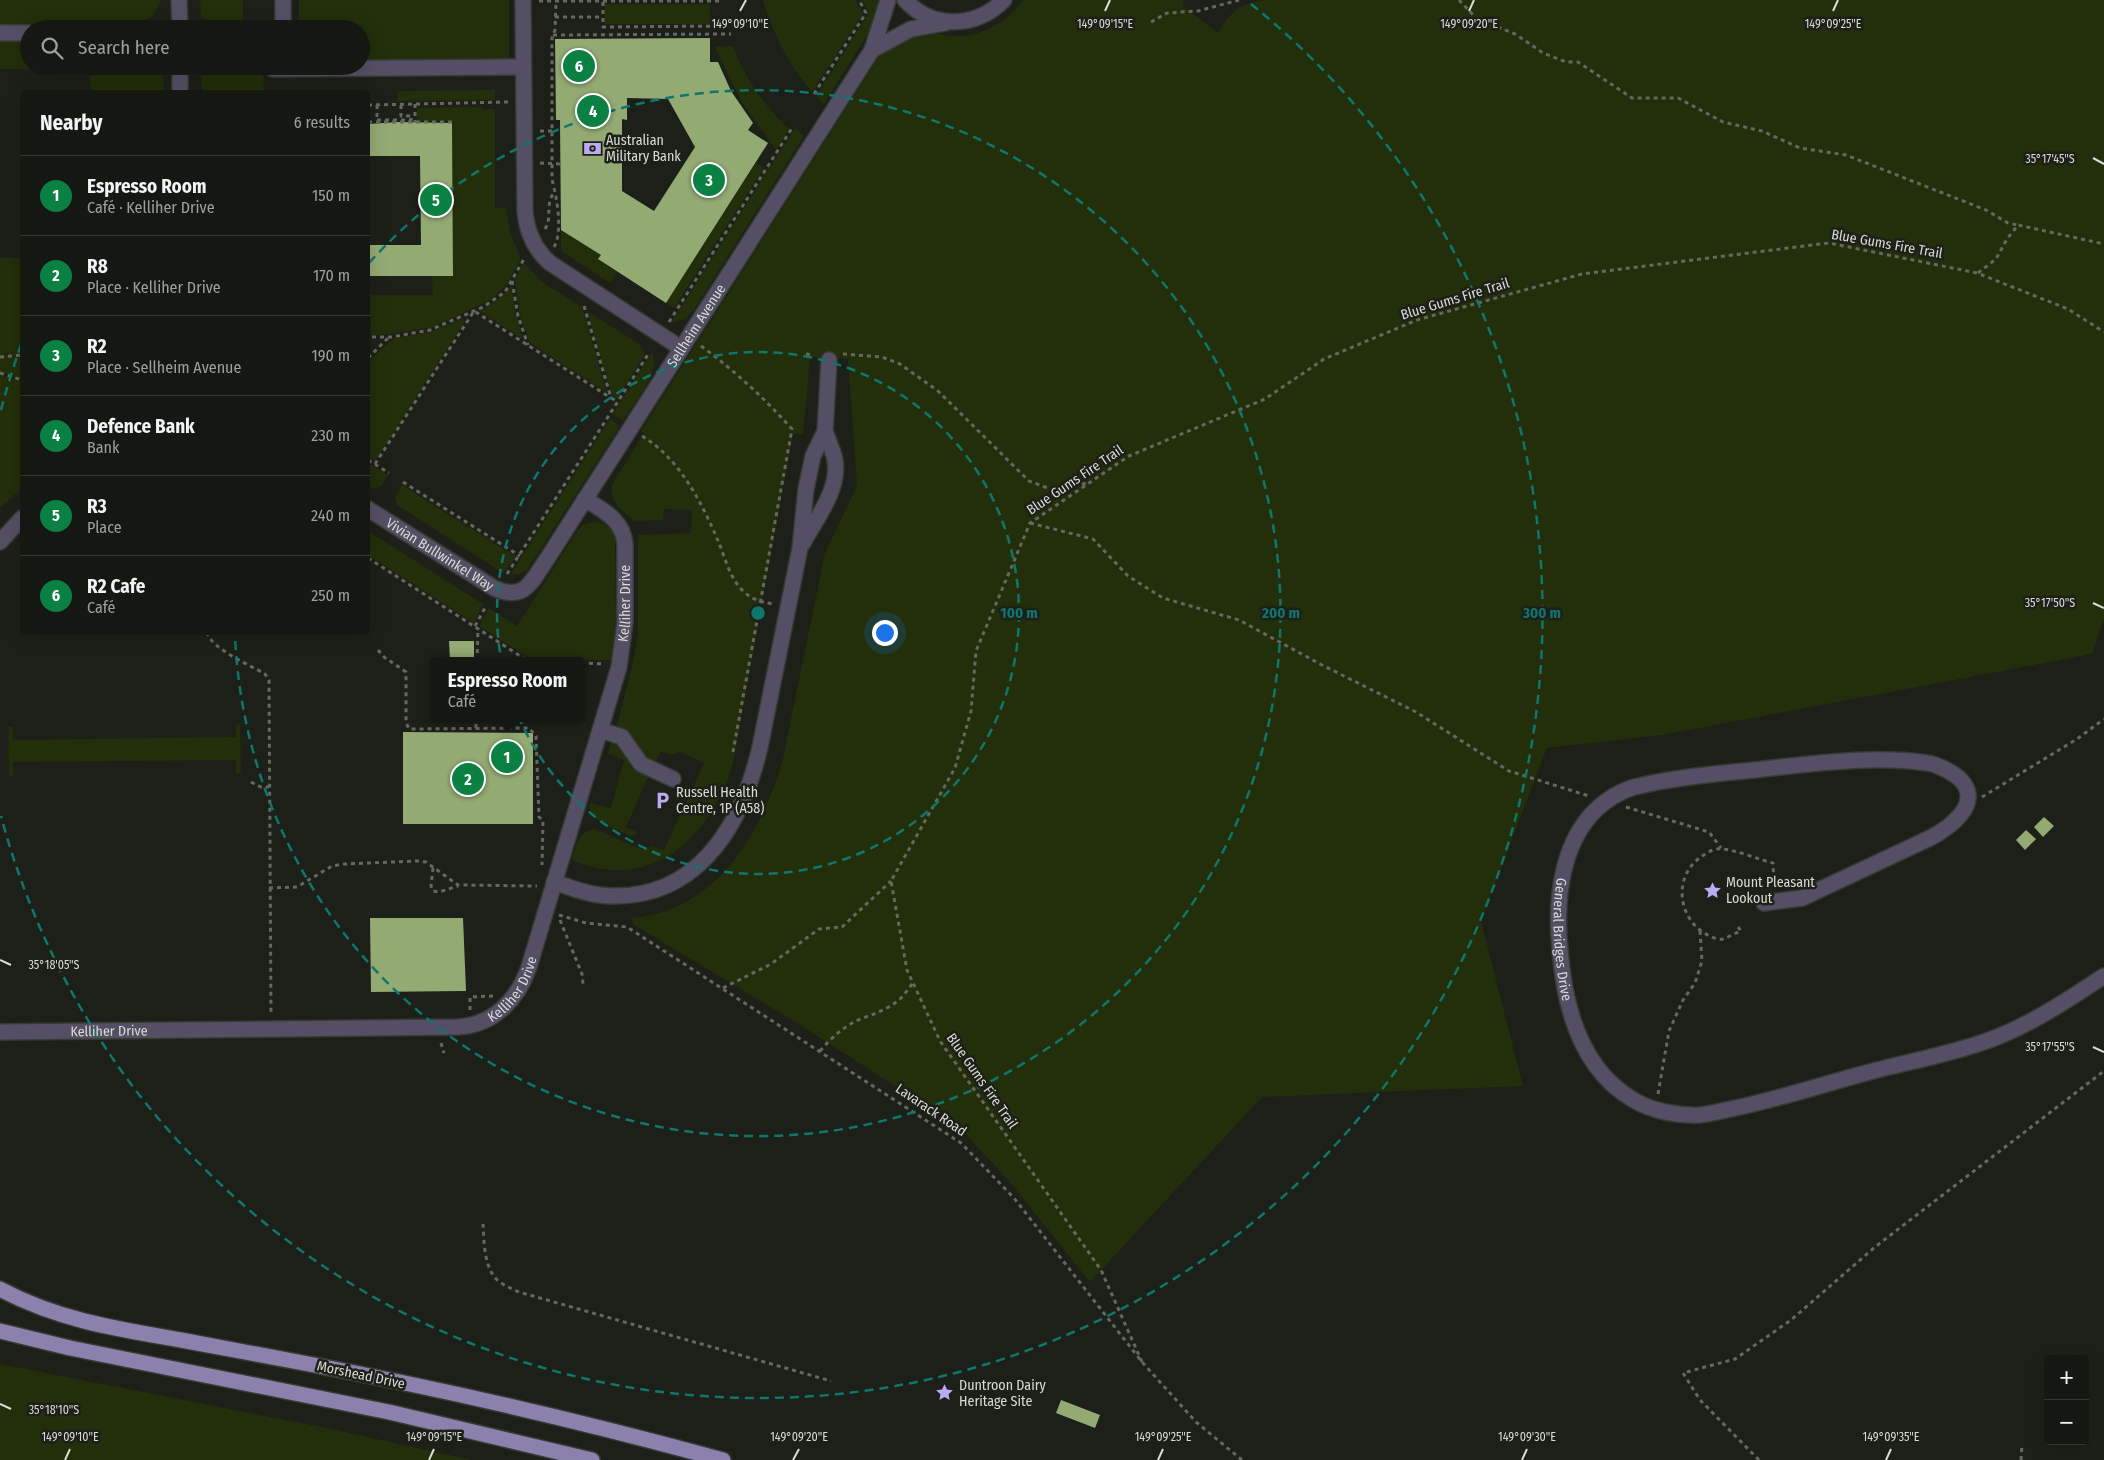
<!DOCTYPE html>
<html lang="en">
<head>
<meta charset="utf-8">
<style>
	:root { --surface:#151812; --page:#222520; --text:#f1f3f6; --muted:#9da09f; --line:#343732; --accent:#0b8043 }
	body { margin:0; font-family:"Fira Sans Condensed",sans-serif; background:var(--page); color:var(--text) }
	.controls { position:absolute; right:15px; bottom:15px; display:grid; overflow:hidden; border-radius:5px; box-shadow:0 5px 20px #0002 }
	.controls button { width:45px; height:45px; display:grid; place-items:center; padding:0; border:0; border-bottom:1px solid var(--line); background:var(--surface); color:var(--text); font:25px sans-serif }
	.you { position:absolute; left:884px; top:632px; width:18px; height:18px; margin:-12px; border:4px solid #fff; border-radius:50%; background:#1a73e8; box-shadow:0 0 0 8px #1a73e833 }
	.badge { display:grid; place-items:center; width:32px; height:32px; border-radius:50%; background:var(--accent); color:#fff; font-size:16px; font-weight:700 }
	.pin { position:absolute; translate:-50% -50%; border:2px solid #fff; box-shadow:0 1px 5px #0006 }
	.popup { position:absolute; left:430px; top:657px; width:155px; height:65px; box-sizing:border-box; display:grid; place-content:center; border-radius:5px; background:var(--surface); filter:drop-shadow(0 1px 4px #0005); font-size:16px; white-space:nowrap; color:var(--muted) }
	.popup b { font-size:19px; color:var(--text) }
	.popup::after { content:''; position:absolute; left:50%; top:100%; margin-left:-10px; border:10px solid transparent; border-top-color:var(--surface) }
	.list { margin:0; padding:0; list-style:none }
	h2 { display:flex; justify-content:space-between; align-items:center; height:65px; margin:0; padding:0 20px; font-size:21px }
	h2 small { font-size:16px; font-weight:400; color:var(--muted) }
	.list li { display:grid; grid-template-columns:32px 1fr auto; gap:15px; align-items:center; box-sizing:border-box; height:80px; padding:0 20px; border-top:1px solid var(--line) }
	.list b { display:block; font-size:19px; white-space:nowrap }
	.list p { margin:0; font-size:16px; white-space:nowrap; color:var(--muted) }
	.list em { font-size:16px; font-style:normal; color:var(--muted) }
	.icon { flex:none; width:28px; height:28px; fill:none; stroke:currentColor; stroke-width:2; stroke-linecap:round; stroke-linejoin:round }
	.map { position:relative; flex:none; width:2104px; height:1460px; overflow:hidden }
	.search { position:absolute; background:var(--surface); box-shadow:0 5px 20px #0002; left:20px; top:20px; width:350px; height:55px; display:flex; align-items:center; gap:12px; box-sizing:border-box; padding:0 18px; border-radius:28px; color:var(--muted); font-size:19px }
	.panel { position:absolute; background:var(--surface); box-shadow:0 5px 20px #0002; left:20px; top:90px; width:350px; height:545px; border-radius:5px }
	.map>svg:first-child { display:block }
</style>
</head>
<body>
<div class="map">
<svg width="2104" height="1460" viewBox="0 0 2104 1460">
	<rect width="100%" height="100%" fill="#1c2018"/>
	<g fill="#222f0a">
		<polygon points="0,0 161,0 154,15 140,23 0,24"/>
		<path d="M200,0H243V21C230,21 211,25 201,16Z"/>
		<polygon points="299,0 509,0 509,58 361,60 361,29 299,29"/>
		<path d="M763,0H855L863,14L812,92C788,64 774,36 763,0Z"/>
		<polygon points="862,0 882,0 875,22 824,104 816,96 869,13"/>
		<path d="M1023,0H1183V6L1218,33C1231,10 1241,3 1267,0H2104V618L2092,654L1662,735L1547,748L1481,921L1523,1086L1262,1097L1090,1282L1010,1182L960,1128L805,1028L633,924L632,918C716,912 763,831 783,758L825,553L857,486L848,359L810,357L803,435L793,434L733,762C729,781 720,798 710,814C677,864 629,884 572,860C576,846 578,831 595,829L643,850L651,846L664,850L704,763L680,752L671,755L661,751L654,766L616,729L633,663L638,634V535L691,533L692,510L664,509L663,520L635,521C623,512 607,499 613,483L644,433L641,431L881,53C892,42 915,32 931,33C941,34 951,37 962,36C987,34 1008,20 1023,0Z"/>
		<rect x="605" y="4" width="105" height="20"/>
		<polygon points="0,42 29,42 29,66 161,66 163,77 164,92 91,92 91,70 0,69"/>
		<path d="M733,46C744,78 765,106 789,129L776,150L742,103L715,47Z"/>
		<polygon points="201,66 263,66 264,92 355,92 202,92"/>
		<polygon points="495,90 495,100 398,101 398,91"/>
		<polygon points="482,107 482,109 495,109 495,208 506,208 510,232 521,259 507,284 492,299 433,327 391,334 371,335 371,318 368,318 368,295 433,295 432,276 453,275 452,121 417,121 417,108"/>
		<polygon points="795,128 804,136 694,310 685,319 671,323"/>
		<polygon points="756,163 764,168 674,308 666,303"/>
		<polygon points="561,230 601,255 599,260 617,272 610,283 561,251"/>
		<polygon points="0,258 22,258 22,379 0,372"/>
		<polygon points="524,263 542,282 582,307 607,393 530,343 520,316 515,280"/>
		<polygon points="512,286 515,312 523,339 479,311 498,300"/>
		<polygon points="587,311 639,344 645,354 617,399 612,396"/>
		<polygon points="461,319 465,321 375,461 368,456 368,363 379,351 395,338 430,332"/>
		<path d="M652,352C662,372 633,404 623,421L613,414Z"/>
		<polygon points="0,375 22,381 22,488 0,508"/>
		<polygon points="610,419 620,426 527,570 520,574 510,575"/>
		<polygon points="368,463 388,475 382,485 375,489 368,487"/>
		<polygon points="402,485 516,557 503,573 397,505 395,497"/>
		<path d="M592,522C604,522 612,527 615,539L616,621L611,660H532L479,626L489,608L517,626L577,531L583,525Z"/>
		<polygon points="368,531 483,604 474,623 368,555"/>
		<polygon points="236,724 240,725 241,773 236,773 236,760 13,762 13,776 9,776 8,727 13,727 13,740 236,737"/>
		<path d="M612,739L616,740L649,775L626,827L637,832L636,835L631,836C617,829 586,822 590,803L611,808L624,760L608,754Z"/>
		<polygon points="0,1364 332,1429 472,1460 0,1460"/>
	</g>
	<g fill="#93aa73" fill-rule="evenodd">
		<path d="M710,38V62H718L731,91L753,123L748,130L768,143L666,303L598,259L601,255L561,230L560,120H556L555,39ZM627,98L668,99L695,147L654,211L622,191V119L627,120Z"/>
		<polygon points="398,122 452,123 453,276 368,276 368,245 421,245 420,156 368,156 368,124"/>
		<polygon points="449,641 474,641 474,661 450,661"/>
		<polygon points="403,732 533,733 533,824 403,824"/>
		<polygon points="2044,817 2054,826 2043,837 2034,827"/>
		<polygon points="2026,830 2036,839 2025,850 2016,840"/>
		<polygon points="370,918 463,918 466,991 371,992"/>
		<polygon points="1061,1400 1100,1415 1095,1428 1056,1413"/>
	</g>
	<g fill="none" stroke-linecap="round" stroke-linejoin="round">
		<defs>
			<g id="minor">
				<polyline points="179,0 180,29"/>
				<polyline points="283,0 283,29"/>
				<path d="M523,0L525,212C527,232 535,250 550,263L681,348"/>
				<path d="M905,0C933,30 976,28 1004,0"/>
				<polyline points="0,33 29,33"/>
				<polyline points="872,50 911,29 945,23"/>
				<polyline points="180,66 180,92"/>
				<polyline points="273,69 523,67"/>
				<path id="s1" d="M368,509L494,588C525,602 531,582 547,559L872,50L888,0"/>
				<polyline points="0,542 22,518"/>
				<path d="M803,543C816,519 840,489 835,460C833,450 828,440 825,431"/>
				<polyline points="600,730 622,737 641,764 673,779"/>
				<path d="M554,882C569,887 583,893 599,895C694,905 741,829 760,747L800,548L806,489L813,456L825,431L829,360"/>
				<path id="s2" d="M1764,903L1802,898L1930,838C1949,828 1983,804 1961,780C1954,773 1937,764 1927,763C1871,755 1811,764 1754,770C1716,774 1677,777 1639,786C1628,788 1614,795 1605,802C1561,835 1555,899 1560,949C1564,1005 1580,1068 1632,1099C1651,1111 1677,1116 1700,1115C1710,1114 1721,1111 1731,1109C1775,1100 1818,1086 1862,1074C1905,1062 1950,1055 1992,1039C2032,1024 2069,999 2104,976"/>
				<path id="s3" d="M0,1032L458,1027C494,1025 518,999 529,967L619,667L625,622V544C623,520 604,511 585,499"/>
			</g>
			<g id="major">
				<path d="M0,1289C58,1320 117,1329 181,1340C225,1348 270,1357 314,1365C452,1391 588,1423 723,1460"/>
				<polyline points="0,1331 70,1348 389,1412 592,1460"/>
			</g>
		</defs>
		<use href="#minor" stroke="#363a33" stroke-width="18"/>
		<use href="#major" stroke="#363a33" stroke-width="18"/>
		<g stroke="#656861" stroke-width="3" stroke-dasharray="4 4" stroke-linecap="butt">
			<polyline points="1459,0 1476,18 1515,34 1543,53 1566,62 1578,62 1632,98 1678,98 1723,122 1762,131 1800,148 1846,155 1986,210 2008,223 2018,225"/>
			<polyline points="539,1 720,1"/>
			<polyline points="603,2 603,27 728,26"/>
			<polyline points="555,17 603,17"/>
			<polyline points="1151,22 1167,13 1198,11 1239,0"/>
			<polyline points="553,35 731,34"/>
			<polyline points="814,94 866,13 859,0"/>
			<polyline points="415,104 415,122"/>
			<polyline points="368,105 509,102"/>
			<polyline points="377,105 377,121"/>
			<polyline points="377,120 411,120 412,116 401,116 401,105"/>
			<polyline points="368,122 452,122"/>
			<polyline points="540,131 552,131"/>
			<polyline points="540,163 561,164"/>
			<path d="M545,229C553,216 544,205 555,191"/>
			<path d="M554,247C563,232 557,197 552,180V38L555,30L556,2"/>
			<polyline points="1978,273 1996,259 2007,239 2018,225 2104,244"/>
			<polyline points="512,281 518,316 528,345"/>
			<polyline points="584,306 611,398 618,402"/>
			<polyline points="669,322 792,128"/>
			<polyline points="372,337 391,337 430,330 483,307 505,292 524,259"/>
			<path d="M701,346C735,371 764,398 792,429L733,752"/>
			<polyline points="806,354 814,355"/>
			<polyline points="843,354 882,357 900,364 938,391 1029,481 1053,490 1087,483"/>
			<polyline points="0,357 22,355"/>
			<polyline points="368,358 389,337"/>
			<polyline points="0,373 22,380"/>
			<path d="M642,436C680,459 702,503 719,543C725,558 730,578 742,590C751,599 760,602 773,604"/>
			<polyline points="368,460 389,473"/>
			<polyline points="375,464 474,311 611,398"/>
			<polyline points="403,482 520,556"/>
			<polyline points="1030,523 1093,539 1128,576 1163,598 1239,620 1322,665 1416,712 1509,771 1589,796"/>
			<polyline points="368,558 528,661"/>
			<polyline points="507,574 649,353"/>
			<polyline points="475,626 486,606"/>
			<path d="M207,632C211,649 250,665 265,674L269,680L271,1014"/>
			<polyline points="378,650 384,657 406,672 406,722 409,729 529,728 536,736 539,817 543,820 542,865"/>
			<polyline points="477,661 478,628"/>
			<polyline points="581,663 605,664"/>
			<polyline points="476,728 476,718"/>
			<polyline points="251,782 261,787 269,787"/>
			<polyline points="1982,797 2077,739 2104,719"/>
			<polyline points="1626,807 1709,832 1721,848"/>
			<polyline points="433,868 431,886 433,891 439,892 458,886"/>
			<polyline points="269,888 297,887 332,866 344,864 417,861 426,862 458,885 537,886"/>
			<polyline points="1741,902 1750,902"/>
			<polyline points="559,915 586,923 627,927 961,1143 1014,1198 1142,1362 1196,1422 1242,1460"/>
			<polyline points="560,920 582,974 583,984"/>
			<path d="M1738,927L1741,931C1735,933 1729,937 1723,939C1718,940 1710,937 1706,934C1676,917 1673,873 1704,855C1708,852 1715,848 1721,849C1734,849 1760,860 1773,863L1774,886"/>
			<polyline points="723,988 771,964 819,929 842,927 891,881"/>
			<polyline points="470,1010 470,997 493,996"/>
			<polyline points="441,1043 444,1053"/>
			<path d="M820,1051C832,1037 845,1025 863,1018C874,1014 885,1010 895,1003C902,999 907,990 913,983"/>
			<polyline points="1658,1094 1669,1031 1683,1000 1695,983 1702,961 1700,931"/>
			<path d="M483,1224C484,1243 484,1272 501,1283C507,1287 513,1289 519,1292L831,1381"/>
			<polyline points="1142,1362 1101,1270 940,1041 907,970 891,881 955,768 971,711 976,651 1030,523 1129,456 1265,399 1324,359 1417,320 1582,274 1829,243 1977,273 2068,309 2104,332"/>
			<polyline points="1759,1460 1700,1400 1683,1373 1735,1359 1791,1320 1875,1247 2104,1071"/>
			<polyline points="2021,1460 2022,1444"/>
		</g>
		<use href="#minor" stroke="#554f65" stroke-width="15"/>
		<use href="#major" stroke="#8c80ad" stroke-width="15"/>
	</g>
	<path fill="none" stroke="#d9dcd6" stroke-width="2" d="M740,11L746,0M1105,11L1110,0M1469,11L1474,0M1833,11L1838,0M2093,158L2104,164M2093,603L2104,608M0,960L11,965M2093,1047L2104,1052M0,1404L11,1409M65,1460L70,1449M429,1460L434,1449M793,1460L799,1449M1158,1460L1163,1449M1522,1460L1527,1449M1886,1460L1891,1449"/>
	<g fill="none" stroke="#0f766e" stroke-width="2.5" stroke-dasharray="9 6">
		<circle cx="758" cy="613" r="261"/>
		<path d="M369 263A523 523 0 1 1 235 636"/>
		<path d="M1 410A784 784 0 0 1 21 345M1251 4A784 784 0 1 1 1 816"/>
	</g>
	<defs>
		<symbol id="bank-bare" viewBox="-9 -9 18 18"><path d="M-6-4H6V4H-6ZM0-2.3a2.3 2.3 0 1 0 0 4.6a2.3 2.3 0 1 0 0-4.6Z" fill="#bea9f5" stroke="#1c2018" stroke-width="2.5" paint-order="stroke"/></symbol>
		<symbol id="parking-bare" viewBox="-9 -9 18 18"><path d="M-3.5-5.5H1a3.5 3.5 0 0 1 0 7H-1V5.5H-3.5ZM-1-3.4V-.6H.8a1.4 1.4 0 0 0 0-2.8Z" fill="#bea9f5" stroke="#1c2018" stroke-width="2.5" paint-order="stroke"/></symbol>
		<symbol id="sight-bare" viewBox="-9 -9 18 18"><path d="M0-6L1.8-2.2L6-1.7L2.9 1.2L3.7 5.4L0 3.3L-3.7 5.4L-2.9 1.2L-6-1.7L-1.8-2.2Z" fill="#bea9f5" stroke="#1c2018" stroke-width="2.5" paint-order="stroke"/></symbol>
	</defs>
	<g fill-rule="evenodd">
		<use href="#bank-bare" x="580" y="136" width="25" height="25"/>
		<use href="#parking-bare" x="650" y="788" width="25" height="25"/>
		<use href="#sight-bare" x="1700" y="878" width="25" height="25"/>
		<use href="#sight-bare" x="932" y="1380" width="25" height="25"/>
	</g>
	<g text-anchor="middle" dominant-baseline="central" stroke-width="5" stroke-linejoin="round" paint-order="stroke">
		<g font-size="14" fill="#d9dcd6" stroke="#1c2018" text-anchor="start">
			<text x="606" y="140">Australian<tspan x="606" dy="16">Military Bank</tspan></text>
			<text x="676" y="792">Russell Health<tspan x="676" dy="16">Centre, 1P (A58)</tspan></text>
			<text x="1726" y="882">Mount Pleasant<tspan x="1726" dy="16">Lookout</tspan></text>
			<text x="959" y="1385">Duntroon Dairy<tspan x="959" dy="16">Heritage Site</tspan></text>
		</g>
		<g font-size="14" fill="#d9dcd6" stroke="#1c2018">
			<text transform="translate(1887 244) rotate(10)">Blue Gums Fire Trail</text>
			<text transform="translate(1455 299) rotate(-17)">Blue Gums Fire Trail</text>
			<text stroke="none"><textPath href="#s1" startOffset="495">Sellheim Avenue</textPath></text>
			<text transform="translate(1075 480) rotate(-34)">Blue Gums Fire Trail</text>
			<text stroke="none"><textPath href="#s1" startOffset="85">Vivian Bullwinkel Way</textPath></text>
			<text stroke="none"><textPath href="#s3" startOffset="934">Kelliher Drive</textPath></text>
			<text stroke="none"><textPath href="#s2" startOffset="774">General Bridges Drive</textPath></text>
			<text stroke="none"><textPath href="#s3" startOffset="529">Kelliher Drive</textPath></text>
			<text stroke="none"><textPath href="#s3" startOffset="109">Kelliher Drive</textPath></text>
			<text transform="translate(982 1081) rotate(55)">Blue Gums Fire Trail</text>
			<text transform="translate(931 1110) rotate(34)">Lavarack Road</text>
			<text transform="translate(361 1375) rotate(12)">Morshead Drive</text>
		</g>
	</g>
	<g font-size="12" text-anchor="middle" fill="#d9dcd6" stroke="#1c2018" stroke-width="5" stroke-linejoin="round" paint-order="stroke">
		<text x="740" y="28">149°09'10"E</text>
		<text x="1105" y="28">149°09'15"E</text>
		<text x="1469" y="28">149°09'20"E</text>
		<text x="1833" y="28">149°09'25"E</text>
		<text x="2050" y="163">35°17'45"S</text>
		<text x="2050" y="607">35°17'50"S</text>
		<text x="54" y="969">35°18'05"S</text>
		<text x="2050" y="1051">35°17'55"S</text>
		<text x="54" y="1414">35°18'10"S</text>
		<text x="70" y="1441">149°09'10"E</text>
		<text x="434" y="1441">149°09'15"E</text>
		<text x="799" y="1441">149°09'20"E</text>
		<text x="1163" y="1441">149°09'25"E</text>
		<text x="1527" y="1441">149°09'30"E</text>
		<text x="1891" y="1441">149°09'35"E</text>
	</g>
	<circle cx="758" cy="613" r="8" fill="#0f766e" stroke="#1c2018" stroke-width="2.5"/>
	<g font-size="15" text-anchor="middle" font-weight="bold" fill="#0f766e" stroke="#1c2018" stroke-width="5" stroke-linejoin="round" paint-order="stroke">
		<text x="1019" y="618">100 m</text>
		<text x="1281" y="618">200 m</text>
		<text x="1542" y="618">300 m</text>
	</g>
</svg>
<div class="controls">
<button>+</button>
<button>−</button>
</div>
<div class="you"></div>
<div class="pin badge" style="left:507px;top:757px">1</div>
<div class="popup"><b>Espresso Room</b>Café</div>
<div class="pin badge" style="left:468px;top:779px">2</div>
<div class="pin badge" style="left:709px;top:180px">3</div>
<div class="pin badge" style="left:593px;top:111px">4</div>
<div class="pin badge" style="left:436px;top:200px">5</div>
<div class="pin badge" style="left:579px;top:66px">6</div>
<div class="search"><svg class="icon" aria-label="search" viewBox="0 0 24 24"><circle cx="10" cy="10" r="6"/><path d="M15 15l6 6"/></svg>Search here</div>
<section class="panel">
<h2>Nearby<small>6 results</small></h2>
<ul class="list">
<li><span class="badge">1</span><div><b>Espresso Room</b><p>Café · Kelliher Drive</p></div><em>150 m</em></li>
<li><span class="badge">2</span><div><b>R8</b><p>Place · Kelliher Drive</p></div><em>170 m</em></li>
<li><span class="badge">3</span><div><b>R2</b><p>Place · Sellheim Avenue</p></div><em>190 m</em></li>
<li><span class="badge">4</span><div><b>Defence Bank</b><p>Bank</p></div><em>230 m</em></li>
<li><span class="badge">5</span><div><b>R3</b><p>Place</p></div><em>240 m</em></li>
<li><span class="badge">6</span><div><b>R2 Cafe</b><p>Café</p></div><em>250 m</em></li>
</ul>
</section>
</div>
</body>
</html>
